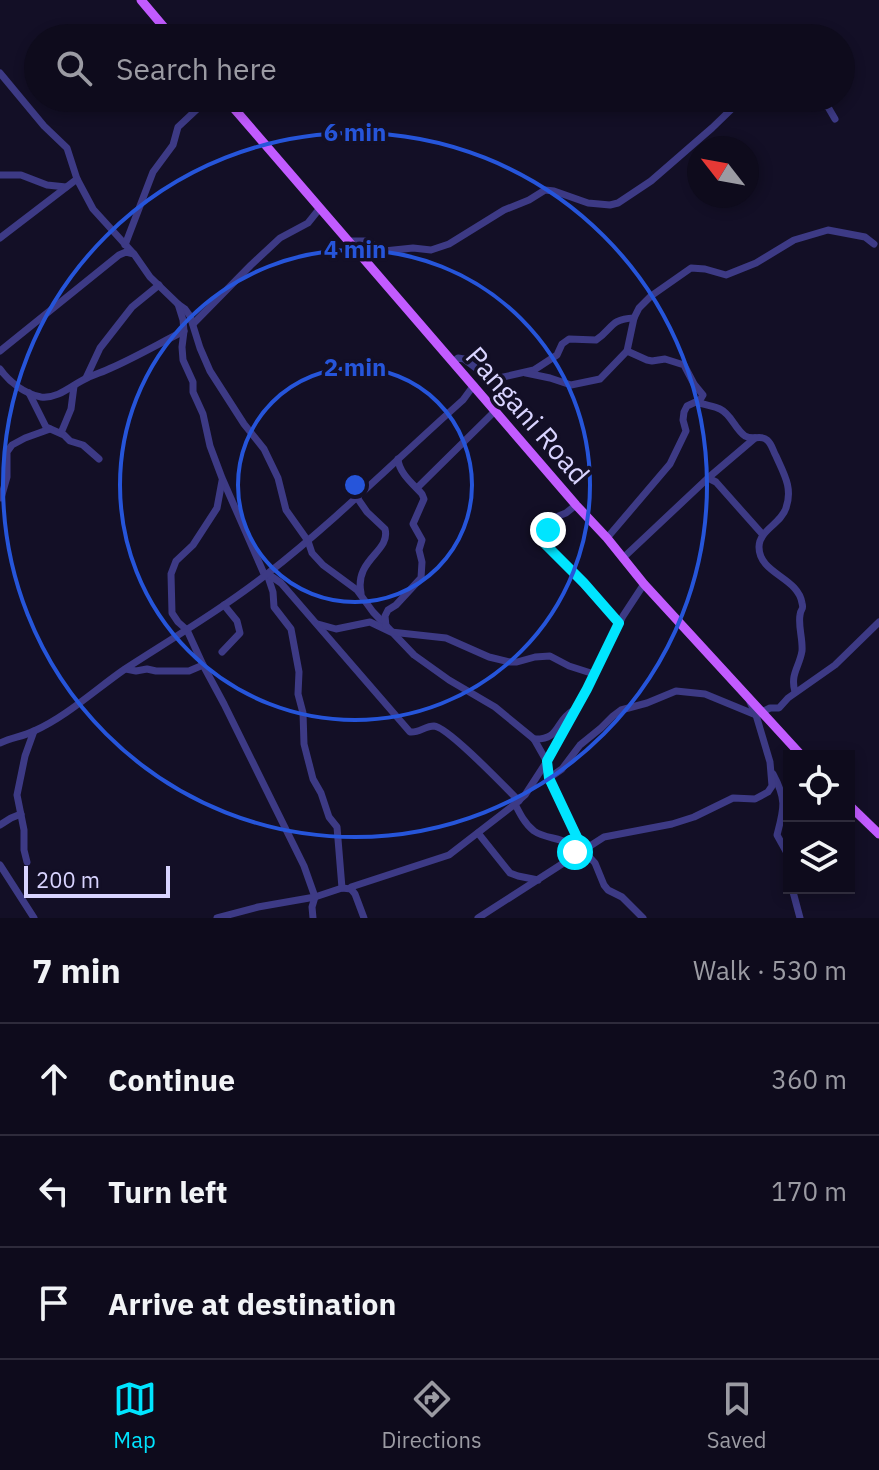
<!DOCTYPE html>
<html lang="en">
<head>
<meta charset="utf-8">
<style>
	:root { --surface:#0e0b1c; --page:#1c1929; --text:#f1f3f6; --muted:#9b9ba3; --line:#2e2b3b; --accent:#00e5ff }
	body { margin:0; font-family:"IBM Plex Sans",sans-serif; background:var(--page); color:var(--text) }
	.controls { position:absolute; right:24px; bottom:24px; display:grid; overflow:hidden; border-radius:0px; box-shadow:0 4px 12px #0003 }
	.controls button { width:72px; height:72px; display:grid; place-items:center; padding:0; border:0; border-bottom:2px solid var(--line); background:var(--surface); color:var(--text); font:40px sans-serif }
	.compass { position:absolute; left:687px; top:136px; width:72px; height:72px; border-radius:50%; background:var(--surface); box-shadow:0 4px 12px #0003; rotate:301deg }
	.scale { position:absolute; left:24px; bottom:20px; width:146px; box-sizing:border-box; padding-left:8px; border:4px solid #d9d4ff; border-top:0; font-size:22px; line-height:28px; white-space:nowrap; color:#d9d4ff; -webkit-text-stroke:6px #130f26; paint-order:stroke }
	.stop { position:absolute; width:24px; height:24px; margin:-18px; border:6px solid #00e5ff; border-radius:50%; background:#fff }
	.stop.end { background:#00e5ff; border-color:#fff; box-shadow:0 2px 8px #0008 }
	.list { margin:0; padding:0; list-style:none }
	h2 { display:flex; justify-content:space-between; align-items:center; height:104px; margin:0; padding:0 32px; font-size:34px }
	h2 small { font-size:26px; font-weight:400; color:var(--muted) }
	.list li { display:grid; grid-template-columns:52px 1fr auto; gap:24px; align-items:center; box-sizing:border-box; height:112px; padding:0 32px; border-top:2px solid var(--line) }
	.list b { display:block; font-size:30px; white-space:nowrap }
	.list em { font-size:26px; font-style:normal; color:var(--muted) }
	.icon { flex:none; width:44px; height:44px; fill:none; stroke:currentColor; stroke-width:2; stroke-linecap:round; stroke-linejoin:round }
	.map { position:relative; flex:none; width:879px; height:918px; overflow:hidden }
	.search { position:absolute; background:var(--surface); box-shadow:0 4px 12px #0003; left:24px; right:24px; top:24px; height:88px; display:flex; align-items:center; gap:20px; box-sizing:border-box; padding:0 28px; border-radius:44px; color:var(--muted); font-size:30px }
	.sheet { height:440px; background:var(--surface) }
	nav { display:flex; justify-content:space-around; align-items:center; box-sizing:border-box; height:112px; border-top:2px solid var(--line); background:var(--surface); font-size:22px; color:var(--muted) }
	nav a { display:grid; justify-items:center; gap:4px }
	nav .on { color:var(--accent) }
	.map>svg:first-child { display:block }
</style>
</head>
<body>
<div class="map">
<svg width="879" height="918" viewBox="0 0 879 918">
	<rect width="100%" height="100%" fill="#130f26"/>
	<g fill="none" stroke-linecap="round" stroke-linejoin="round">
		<g stroke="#3d3a85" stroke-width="7">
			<polyline points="0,73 44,126 67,148 77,179 93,209 133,253"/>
			<polyline points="810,98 828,107 835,119"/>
			<polyline points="0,175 21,175 47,185 66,187"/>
			<polyline points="0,238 77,179"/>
			<polyline points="349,241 367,241 384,251 413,248 431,250 449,244 504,210 529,200 545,190 554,191 588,203 610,205 618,203 651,181 712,128 743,98"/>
			<polyline points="125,245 153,172 173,145 178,127 209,98"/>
			<polyline points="178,304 185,309 190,316 200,348 210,371 244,424 264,449 278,478 286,510 308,541 312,553 323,565 357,590 373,612 414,655 449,680 495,707 534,739 547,762"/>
			<polyline points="193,324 251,265 280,238 308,223 320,208"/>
			<polyline points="0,351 119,255 126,252 134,254 150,277 178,304 183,320 184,331 182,347 183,360 193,382 193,392 203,414 210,446 222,478 265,576"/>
			<path d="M453,362L458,358L464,359L481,372L499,378L534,370L557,355L562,344L569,339L596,340C613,329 609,319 634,318"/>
			<path d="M0,369C9,382 25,394 41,397C59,399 73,384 87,378C95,374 103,372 111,368C136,357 160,343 184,331"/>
			<polyline points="526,373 550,378 571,385 600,379 627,351 634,318 639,308 651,296 691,268 705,269 726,275 756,263 794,240 828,230 865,237 874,244"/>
			<polyline points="86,378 100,348 132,307 159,285"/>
			<polyline points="29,393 46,427 64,435 70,441 83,445 99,459"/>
			<path d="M697,402C704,405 714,406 720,409C731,414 735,429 745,436C753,441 761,434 767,440C772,444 773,451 776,456C784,474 793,488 786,508C781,524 759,530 759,547C759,574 798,577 802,603C804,611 801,607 800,615C798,626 803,639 802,651C799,668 790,674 795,692"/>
			<polyline points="61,433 71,409 74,386"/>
			<polyline points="708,478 716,482 763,535"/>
			<polyline points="222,481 217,508 193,545 176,561 171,574 172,613 178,622 187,630 203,665 224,704 304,866 315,897 312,907 313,918"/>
			<polyline points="417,488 495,411"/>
			<path d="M358,496V499L367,512L385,529C391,552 354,559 361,593"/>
			<polyline points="1,498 7,477 7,452 12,445 25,438 50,429"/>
			<polyline points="576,505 566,513 556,517 546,534 544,542 619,623"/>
			<polyline points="607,538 670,464 686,431 683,420 684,412 687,406 700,400 703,395 694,384 684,365 665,359 652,361 647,360 627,351"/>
			<polyline points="623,558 708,478 755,438"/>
			<polyline points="267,574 273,592 274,607 291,629 299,672 298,694 303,713 304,744 313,779 321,793 329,817 337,827 342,888"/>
			<path d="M268,574L281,583L410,732C419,733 425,726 434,726C448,727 506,788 519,801"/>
			<polyline points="318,624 336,629 370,622 391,632 446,638 489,657 510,662 517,662 535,657 550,656 569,666 594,674"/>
			<path d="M386,626L385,616L388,610L396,605L421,578L422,562L419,550L422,540L413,524L424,499L422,494C413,484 399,473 398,459"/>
			<polyline points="222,652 240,633 237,621 224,605"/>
			<polyline points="126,669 136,671 147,669 156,671 189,671 203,665"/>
			<polyline points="762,712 770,708 779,708 788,698 835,665 879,622"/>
			<path d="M534,739C561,740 554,721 574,710"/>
			<path d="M0,743C11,738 24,736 34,731C66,717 96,689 125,669C173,638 222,609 267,574C336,520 398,458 463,400L474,385"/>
			<polyline points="547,761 549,778 583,850 595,863 604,885 608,890 622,897 643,918"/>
			<path d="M773,774C787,800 784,808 777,835L787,853L789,878"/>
			<polyline points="549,778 562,769 580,745 601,728 613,716 621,710 647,703 676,691 705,694 756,715"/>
			<path d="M515,804C520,814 525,824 534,831C548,841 573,836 576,855"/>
			<polyline points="0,825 11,818 21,814"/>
			<polyline points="478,833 510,873 518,876 538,880"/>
			<polyline points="27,862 24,850 24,830 17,795 25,756 34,731"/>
			<polyline points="0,865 34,918"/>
			<polyline points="792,888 800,918"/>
			<polyline points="351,889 355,894 364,918"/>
			<polyline points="217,918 258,907 315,897 342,888 351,889 351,887 449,855 515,804 525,795 547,761 587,689 623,616 644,584"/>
			<polyline points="478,918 604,837 672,824 694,817 733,798 755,799 768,792 772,786 770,762 756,715 750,702"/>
		</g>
		<g stroke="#c25bff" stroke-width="9">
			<polyline points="141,0 173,38"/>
			<polyline points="225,98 576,505 607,538 644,584 802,756"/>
			<polyline points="849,805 879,834"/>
		</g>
	</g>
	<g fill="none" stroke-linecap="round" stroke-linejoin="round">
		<polyline stroke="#00e5ff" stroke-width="10" points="548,530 545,539 545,544 584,583 619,623 587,689 547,761 549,778 583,850 576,855 575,852"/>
	</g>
	<g fill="none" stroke="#2655da" stroke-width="4">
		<circle cx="355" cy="485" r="117"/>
		<circle cx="355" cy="485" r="235"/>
		<circle cx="355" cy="485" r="352"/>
	</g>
	<g text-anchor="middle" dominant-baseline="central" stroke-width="7" stroke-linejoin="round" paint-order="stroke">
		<g font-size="28" fill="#d9d4ff" stroke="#130f26">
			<text transform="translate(528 415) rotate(49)">Pangani Road</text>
		</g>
	</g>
	<circle cx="355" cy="485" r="12" fill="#2655da" stroke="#130f26" stroke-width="4"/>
	<g font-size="24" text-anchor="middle" font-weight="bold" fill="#2655da" stroke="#130f26" stroke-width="7" stroke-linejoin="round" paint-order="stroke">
		<text x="355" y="141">6 min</text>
		<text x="355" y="258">4 min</text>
		<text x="355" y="376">2 min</text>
	</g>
</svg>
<div class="controls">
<button><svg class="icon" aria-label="locate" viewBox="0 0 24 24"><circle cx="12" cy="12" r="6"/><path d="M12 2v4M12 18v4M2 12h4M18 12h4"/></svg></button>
<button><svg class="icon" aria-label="layers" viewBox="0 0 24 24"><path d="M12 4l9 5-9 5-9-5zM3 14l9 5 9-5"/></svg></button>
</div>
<svg class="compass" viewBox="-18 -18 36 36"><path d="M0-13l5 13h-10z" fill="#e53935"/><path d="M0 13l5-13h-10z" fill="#9b9ba3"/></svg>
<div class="scale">200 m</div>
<div class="stop" style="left:575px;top:852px"></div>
<div class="stop end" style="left:548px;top:530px"></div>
<div class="search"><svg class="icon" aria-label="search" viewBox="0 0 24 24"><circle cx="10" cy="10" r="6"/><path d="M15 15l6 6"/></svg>Search here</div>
</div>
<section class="sheet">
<h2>7 min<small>Walk · 530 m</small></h2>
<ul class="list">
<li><svg class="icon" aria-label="ahead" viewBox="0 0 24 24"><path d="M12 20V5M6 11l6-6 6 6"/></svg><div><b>Continue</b></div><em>360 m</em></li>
<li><svg class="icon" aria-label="left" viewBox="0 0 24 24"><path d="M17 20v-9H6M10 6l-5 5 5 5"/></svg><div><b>Turn left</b></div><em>170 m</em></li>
<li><svg class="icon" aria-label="arrive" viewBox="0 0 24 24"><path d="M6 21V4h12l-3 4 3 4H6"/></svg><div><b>Arrive at destination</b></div></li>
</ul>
</section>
<nav>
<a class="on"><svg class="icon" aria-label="map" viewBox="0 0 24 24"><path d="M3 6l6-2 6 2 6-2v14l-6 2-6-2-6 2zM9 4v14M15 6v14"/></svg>Map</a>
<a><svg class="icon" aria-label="directions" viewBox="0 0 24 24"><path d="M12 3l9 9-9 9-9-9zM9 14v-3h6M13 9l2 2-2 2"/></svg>Directions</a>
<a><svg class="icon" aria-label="saved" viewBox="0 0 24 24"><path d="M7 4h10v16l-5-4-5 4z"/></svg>Saved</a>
</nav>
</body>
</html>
